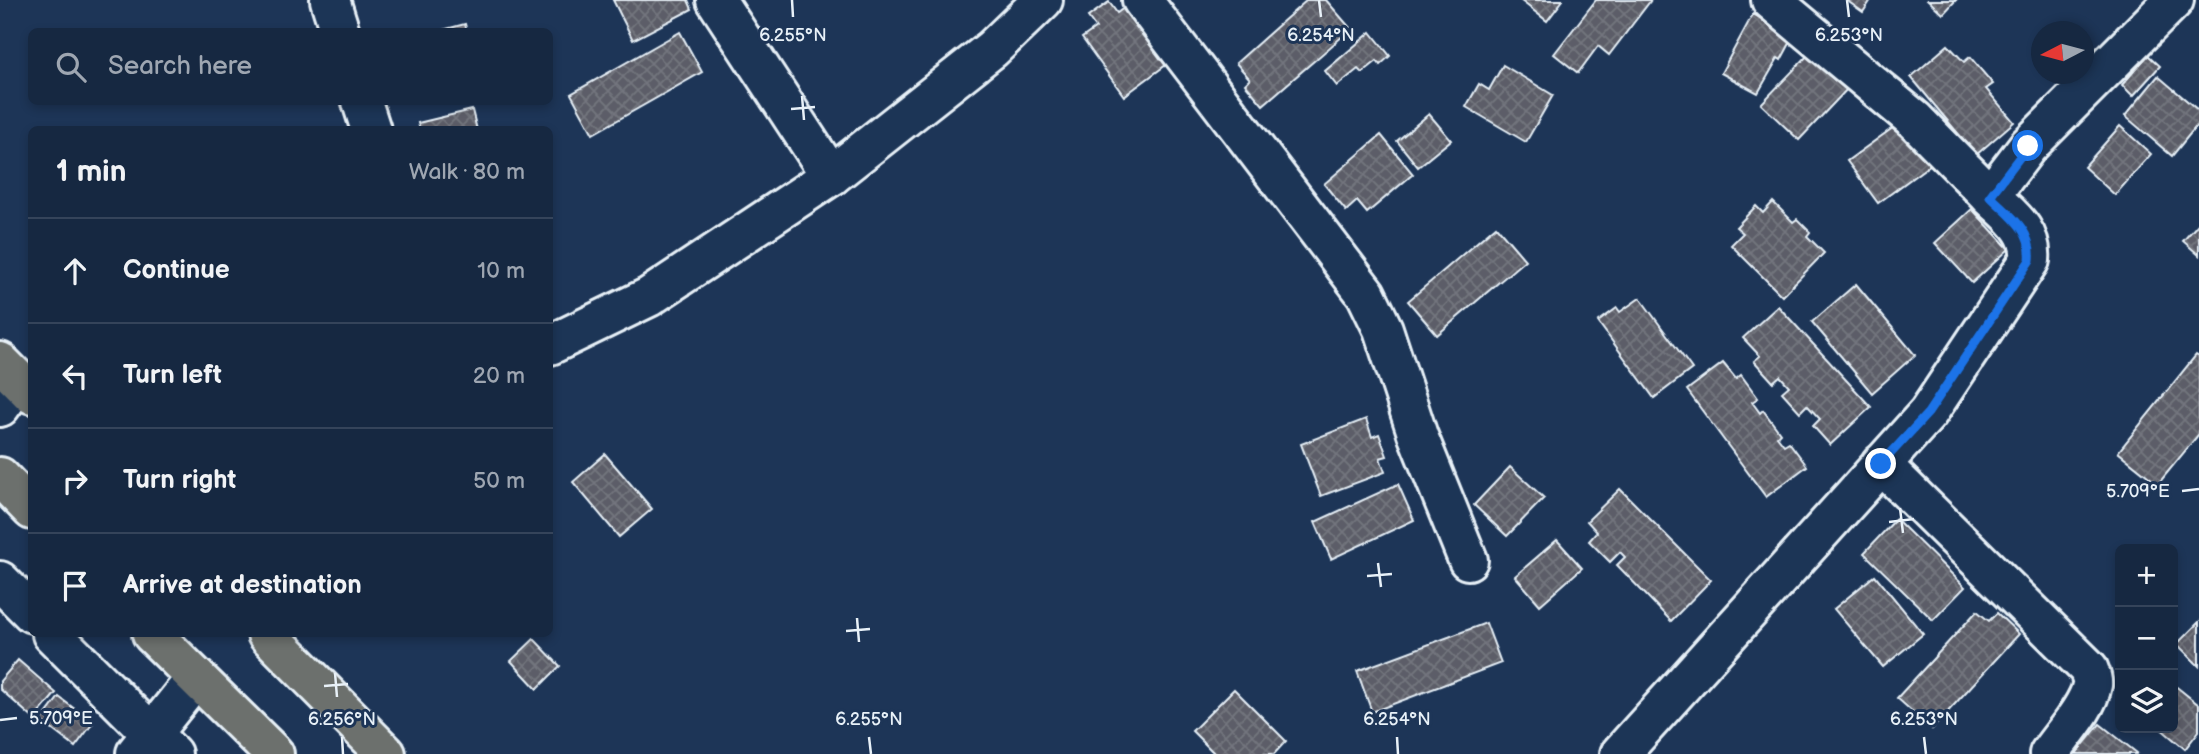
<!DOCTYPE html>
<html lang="en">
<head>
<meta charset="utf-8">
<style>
	:root { --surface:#162841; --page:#23344c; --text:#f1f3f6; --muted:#9ea6b1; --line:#35445a }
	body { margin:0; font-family:"Balsamiq Sans",sans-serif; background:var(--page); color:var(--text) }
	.controls { position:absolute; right:21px; bottom:21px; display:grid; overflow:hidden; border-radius:10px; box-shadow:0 4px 10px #0003 }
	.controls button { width:63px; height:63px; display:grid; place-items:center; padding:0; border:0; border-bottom:2px solid var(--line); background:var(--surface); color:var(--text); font:35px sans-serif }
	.compass { position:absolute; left:2031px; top:21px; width:63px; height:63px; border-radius:50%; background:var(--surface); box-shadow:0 4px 10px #0003; rotate:264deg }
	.stop { position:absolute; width:21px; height:21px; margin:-16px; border:5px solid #1a73e8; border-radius:50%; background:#fff }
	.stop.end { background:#1a73e8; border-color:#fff; box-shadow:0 2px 7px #0008 }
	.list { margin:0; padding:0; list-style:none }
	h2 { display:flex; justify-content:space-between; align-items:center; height:91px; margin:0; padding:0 28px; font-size:30px }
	h2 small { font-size:23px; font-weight:400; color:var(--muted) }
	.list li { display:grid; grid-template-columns:46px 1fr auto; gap:21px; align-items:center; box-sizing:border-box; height:105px; padding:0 28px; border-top:2px solid var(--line) }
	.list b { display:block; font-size:26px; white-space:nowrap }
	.list em { font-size:23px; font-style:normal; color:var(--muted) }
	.icon { flex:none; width:38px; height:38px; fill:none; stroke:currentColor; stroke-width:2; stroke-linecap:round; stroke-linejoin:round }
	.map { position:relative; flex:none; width:2199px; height:754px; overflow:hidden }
	.search { position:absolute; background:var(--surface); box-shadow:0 4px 10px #0003; left:28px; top:28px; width:525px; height:77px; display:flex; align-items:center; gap:18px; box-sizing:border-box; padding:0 24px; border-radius:10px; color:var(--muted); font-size:26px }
	.panel { position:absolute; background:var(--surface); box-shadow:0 4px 10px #0003; left:28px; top:126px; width:525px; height:511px; border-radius:10px }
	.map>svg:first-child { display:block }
</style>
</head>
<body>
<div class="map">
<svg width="2199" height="754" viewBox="0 0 2199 754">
	<defs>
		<pattern id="building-cross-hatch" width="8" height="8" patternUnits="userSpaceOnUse" patternTransform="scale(1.75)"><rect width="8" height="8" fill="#5c5d67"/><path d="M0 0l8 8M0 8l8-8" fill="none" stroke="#73757e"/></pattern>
	</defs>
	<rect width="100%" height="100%" fill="#1d3557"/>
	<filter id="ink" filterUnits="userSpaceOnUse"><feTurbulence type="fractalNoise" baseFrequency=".0143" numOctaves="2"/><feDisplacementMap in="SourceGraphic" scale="14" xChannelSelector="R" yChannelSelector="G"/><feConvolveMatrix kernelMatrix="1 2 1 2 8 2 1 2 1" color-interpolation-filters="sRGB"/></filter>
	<g filter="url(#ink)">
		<g fill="url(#building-cross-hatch)" stroke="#e8f1f8" stroke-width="2">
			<polygon points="613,0 688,0 692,9 633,40"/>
			<polygon points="1307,0 1326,0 1351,29 1263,105 1245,84 1250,79 1236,63"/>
			<polygon points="1520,0 1563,0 1547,21"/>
			<polygon points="1596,0 1651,0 1609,55 1598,46 1578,73 1554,54"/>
			<polygon points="1846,0 1871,0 1863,12"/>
			<polygon points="1928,0 1956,0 1943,14"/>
			<polygon points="1133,1 1174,59 1124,96 1082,38 1096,28 1088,17 1109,2 1117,13"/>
			<polygon points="1753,14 1794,36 1781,60 1778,58 1758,93 1721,73"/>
			<polygon points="465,24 467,32 435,32"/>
			<polygon points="680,32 702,72 593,134 571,94"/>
			<polygon points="1371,32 1390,56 1380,65 1377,61 1362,73 1358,69 1337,86 1325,71"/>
			<polygon points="1948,45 1964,62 1970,57 1993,84 1986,89 2014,122 1976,155 1911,77"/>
			<polygon points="1809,54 1849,87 1799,140 1761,104"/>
			<polygon points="2148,55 2160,66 2133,96 2122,85"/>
			<polygon points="1503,65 1553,95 1526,142 1466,107 1479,84 1489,90"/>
			<polygon points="2158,76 2199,111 2199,123 2172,156 2125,116"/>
			<polygon points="472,110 477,130 420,130 418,123"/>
			<polygon points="1429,114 1451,140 1418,167 1397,141"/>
			<polygon points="1901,122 1931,164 1878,203 1847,161"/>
			<polygon points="2120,126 2151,154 2115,195 2084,167"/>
			<polygon points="1381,135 1413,174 1367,213 1357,201 1346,211 1324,184"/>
			<polygon points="1773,202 1793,222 1797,219 1810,232 1807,236 1824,253 1782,296 1731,245 1743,233 1736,227 1756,206 1763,213"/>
			<polygon points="1972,209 2009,249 1972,283 1935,243"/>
			<polygon points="2199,223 2199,255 2183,241"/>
			<polygon points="1496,226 1525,260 1437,335 1408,301"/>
			<polygon points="1856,284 1915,355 1872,393 1812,322"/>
			<polygon points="1640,298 1692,369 1654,398 1598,322 1617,308 1620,312"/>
			<polygon points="1778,306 1871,407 1830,445 1813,426 1820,419 1807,405 1800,412 1782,392 1789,386 1780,376 1773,382 1754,361 1760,356 1743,338"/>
			<polygon points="2196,355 2199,357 2199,434 2158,484 2118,452"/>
			<polygon points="1723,363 1736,379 1741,375 1758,398 1752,402 1760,413 1763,410 1780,433 1777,436 1784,445 1789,442 1807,466 1766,497 1687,390"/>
			<polygon points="1366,419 1372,437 1379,434 1387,456 1380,458 1385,472 1321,496 1301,444"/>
			<polygon points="605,454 652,509 619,537 573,482"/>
			<polygon points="1510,467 1544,498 1507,536 1474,505"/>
			<polygon points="1398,484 1414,520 1331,559 1315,522"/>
			<polygon points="1620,489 1711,580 1671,621 1617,565 1625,557 1620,552 1610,562 1589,541 1597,532 1587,521"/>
			<polygon points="1896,519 1965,587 1933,620 1864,553"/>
			<polygon points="1557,540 1582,568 1540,605 1515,576"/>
			<polygon points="1875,575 1923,634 1883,667 1834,609"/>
			<polygon points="1977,611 1989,621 1997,613 2019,634 1932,729 1897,698"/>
			<polygon points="2199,622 2199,666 2177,644"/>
			<polygon points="1486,623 1501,663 1372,712 1357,671"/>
			<polygon points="534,639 560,666 537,689 511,661"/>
			<polygon points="18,660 56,693 34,719 0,689 0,681"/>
			<polygon points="2173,684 2199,705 2199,731 2185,749 2160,728 2173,728"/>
			<polygon points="1234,689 1286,741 1274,754 1215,754 1192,731"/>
			<polygon points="59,697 93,723 75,747 41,721"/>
			<polygon points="2100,724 2137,753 2136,754 2076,754"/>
		</g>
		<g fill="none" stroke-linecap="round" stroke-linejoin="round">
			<defs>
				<g id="minor">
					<polyline points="330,0 340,32"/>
					<polyline points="716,0 831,176"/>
					<polyline points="1142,0 1366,294 1383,329 1418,436 1468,560"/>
					<polyline points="1771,0 1915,120 1990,196"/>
					<polyline points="362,102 371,130"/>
					<polyline points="550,345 649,297 831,176 992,49 1043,0"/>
					<polyline points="0,407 19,381"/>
					<path d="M1881,464L2088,668C2090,673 2093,679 2092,685C2088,707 2062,735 2049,754"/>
					<polyline points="0,581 32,613"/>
					<polyline points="52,634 172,754"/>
					<polyline points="136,753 196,678"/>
					<path d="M1620,754L1928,413L2030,260C2033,230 2009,215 1990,196L2028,146L2174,0"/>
				</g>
				<g id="highway">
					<polyline points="0,362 32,394"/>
					<polyline points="0,477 32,510"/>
					<polyline points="152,634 274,754"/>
					<polyline points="267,634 386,754"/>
				</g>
			</defs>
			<use href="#minor" stroke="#e8f1f8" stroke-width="44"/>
			<use href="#highway" stroke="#e8f1f8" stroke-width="44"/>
			<use href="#minor" stroke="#1d3557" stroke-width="38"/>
			<use href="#highway" stroke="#6c706d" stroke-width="38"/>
		</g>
	</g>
	<g fill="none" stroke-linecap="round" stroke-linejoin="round" filter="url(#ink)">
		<path stroke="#1a73e8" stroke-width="9" d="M1881,464L1928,413L2030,260C2033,230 2009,215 1990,196L2028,146"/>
	</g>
	<path fill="none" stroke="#e8f1f8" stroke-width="2.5" d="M792,0L793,17M1319,0L1321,17M1847,0L1849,17M802,96L804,120M791,109L815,107M2182,491L2199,489M1900,508L1903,533M1889,522L1914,519M1378,563L1381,587M1367,576L1392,574M857,618L859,642M846,631L870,629M335,673L337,697M324,686L348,684M0,720L17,718M342,737L343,754M869,737L871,754M1397,737L1398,754M1924,737L1926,754"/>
	<g font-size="18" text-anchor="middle" fill="#e8f1f8" stroke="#1d3557" stroke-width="6" stroke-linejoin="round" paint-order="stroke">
		<text x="793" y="41">6.255°N</text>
		<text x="1321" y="41">6.254°N</text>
		<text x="1849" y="41">6.253°N</text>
		<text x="2138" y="497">5.709°E</text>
		<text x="61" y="724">5.709°E</text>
		<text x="342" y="725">6.256°N</text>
		<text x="869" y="725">6.255°N</text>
		<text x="1397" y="725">6.254°N</text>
		<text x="1924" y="725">6.253°N</text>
	</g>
</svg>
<div class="controls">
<button>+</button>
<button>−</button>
<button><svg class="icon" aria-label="layers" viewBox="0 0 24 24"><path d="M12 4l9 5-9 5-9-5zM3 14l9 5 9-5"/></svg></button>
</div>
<svg class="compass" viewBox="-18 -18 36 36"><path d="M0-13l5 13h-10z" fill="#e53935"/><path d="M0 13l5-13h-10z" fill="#9ea6b1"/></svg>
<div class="stop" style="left:2028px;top:146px"></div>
<div class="stop end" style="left:1881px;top:464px"></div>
<div class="search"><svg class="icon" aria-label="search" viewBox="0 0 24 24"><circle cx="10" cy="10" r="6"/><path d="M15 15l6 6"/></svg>Search here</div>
<section class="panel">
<h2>1 min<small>Walk · 80 m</small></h2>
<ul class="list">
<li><svg class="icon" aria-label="ahead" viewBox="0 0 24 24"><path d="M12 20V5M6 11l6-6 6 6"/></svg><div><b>Continue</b></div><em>10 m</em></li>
<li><svg class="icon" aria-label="left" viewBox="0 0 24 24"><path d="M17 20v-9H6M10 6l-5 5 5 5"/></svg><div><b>Turn left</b></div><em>20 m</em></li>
<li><svg class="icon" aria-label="right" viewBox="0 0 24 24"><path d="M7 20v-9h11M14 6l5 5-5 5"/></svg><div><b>Turn right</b></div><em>50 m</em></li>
<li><svg class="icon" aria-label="arrive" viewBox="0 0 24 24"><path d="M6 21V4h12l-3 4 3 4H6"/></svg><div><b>Arrive at destination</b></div></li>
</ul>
</section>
</div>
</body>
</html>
